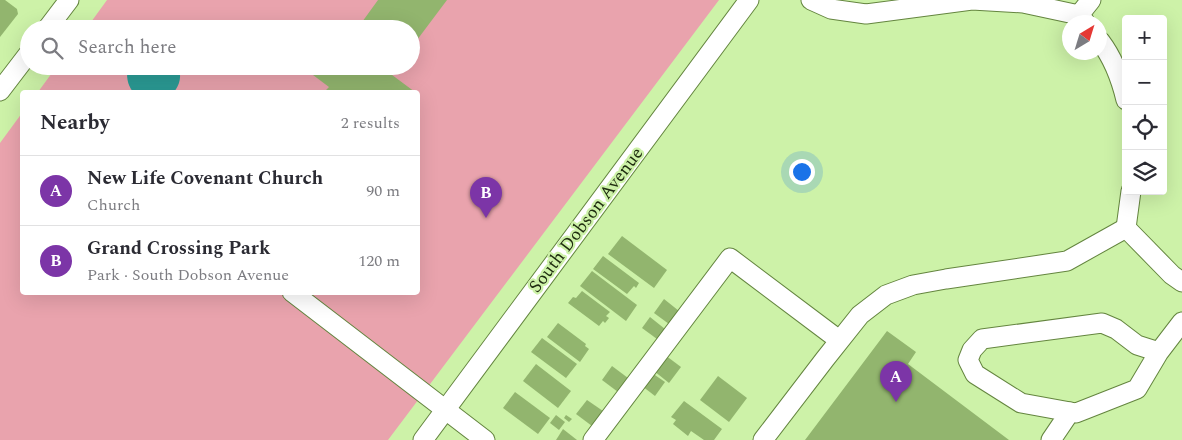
<!DOCTYPE html>
<html lang="en">
<head>
<meta charset="utf-8">
<style>
	:root { --surface:#fff; --page:#f7f7f7; --text:#2b2b33; --muted:#7c7c81; --line:#e1e1e2; --accent:#7c35a7 }
	body { margin:0; font-family:Spectral,serif; background:var(--page); color:var(--text) }
	.controls { position:absolute; right:15px; top:15px; display:grid; overflow:hidden; border-radius:5px; box-shadow:0 5px 20px #0002 }
	.controls button { width:45px; height:45px; display:grid; place-items:center; padding:0; border:0; border-bottom:1px solid var(--line); background:var(--surface); color:var(--text); font:25px sans-serif }
	.compass { position:absolute; left:1062px; top:15px; width:45px; height:45px; border-radius:50%; background:var(--surface); box-shadow:0 5px 20px #0002; rotate:38deg }
	.you { position:absolute; left:801px; top:171px; width:18px; height:18px; margin:-12px; border:4px solid #fff; border-radius:50%; background:#1a73e8; box-shadow:0 0 0 8px #1a73e833 }
	.badge { display:grid; place-items:center; width:32px; height:32px; border-radius:50%; background:var(--accent); color:#fff; font-size:16px; font-weight:700 }
	.pin { position:absolute; translate:-50% -41px; filter:drop-shadow(0 1px 2px #0008) }
	.pin::after { content:''; position:absolute; top:26px; width:18px; height:15px; background:inherit; clip-path:polygon(0 0,100% 0,50% 100%) }
	.list { margin:0; padding:0; list-style:none }
	h2 { display:flex; justify-content:space-between; align-items:center; height:65px; margin:0; padding:0 20px; font-size:21px }
	h2 small { font-size:16px; font-weight:400; color:var(--muted) }
	.list li { display:grid; grid-template-columns:32px 1fr auto; gap:15px; align-items:center; box-sizing:border-box; height:70px; padding:0 20px; border-top:1px solid var(--line) }
	.list b { display:block; font-size:19px; white-space:nowrap }
	.list p { margin:0; font-size:16px; white-space:nowrap; color:var(--muted) }
	.list em { font-size:16px; font-style:normal; color:var(--muted) }
	.icon { flex:none; width:28px; height:28px; fill:none; stroke:currentColor; stroke-width:2; stroke-linecap:round; stroke-linejoin:round }
	.map { position:relative; flex:none; width:1182px; height:440px; overflow:hidden }
	.search { position:absolute; background:var(--surface); box-shadow:0 5px 20px #0002; left:20px; top:20px; width:400px; height:55px; display:flex; align-items:center; gap:12px; box-sizing:border-box; padding:0 18px; border-radius:28px; color:var(--muted); font-size:19px }
	.panel { position:absolute; background:var(--surface); box-shadow:0 5px 20px #0002; left:20px; top:90px; width:400px; height:205px; border-radius:5px }
	.map>svg:first-child { display:block }
</style>
</head>
<body>
<div class="map">
<svg width="1182" height="440" viewBox="0 0 1182 440">
	<rect width="100%" height="100%" fill="#cdf2a8"/>
	<polygon fill="#e9a3ad" points="107,0 719,0 388,440 0,440 0,143 22,113 22,292 418,292 418,92 38,92 57,66 411,66 411,29 86,29"/>
	<path fill="#2b9b95" d="M128,66H178C182,76 180,84 174,92H133C127,84 126,76 128,66Z"/>
	<g fill="#92b56e">
		<polygon points="0,0 5,0 17,9 18,14 0,37"/>
		<polygon points="378,0 447,0 411,48 411,29 357,29"/>
		<polygon points="320,21 330,29 314,29"/>
		<polygon points="301,66 380,66 415,92 324,92 329,87"/>
		<polygon points="622,236 667,270 654,288 608,254"/>
		<polygon points="603,256 639,283 636,288 634,286 627,294 593,269"/>
		<polygon points="592,271 637,305 626,321 580,286"/>
		<polygon points="582,291 610,312 606,316 609,318 605,323 603,321 599,326 568,303 573,297 576,298"/>
		<polygon points="664,299 679,311 669,324 654,313"/>
		<polygon points="650,317 665,329 657,339 642,328"/>
		<polygon points="558,323 586,344 585,346 589,349 580,362 547,337"/>
		<polygon points="887,331 916,352 908,364 1009,440 805,440"/>
		<polygon points="542,338 577,364 566,378 531,352"/>
		<polygon points="665,355 681,367 669,383 654,371"/>
		<polygon points="536,364 571,391 558,408 523,381"/>
		<polygon points="612,366 628,378 618,392 602,380"/>
		<polygon points="652,373 665,382 655,396 642,386"/>
		<polygon points="718,376 747,398 729,422 700,400"/>
		<polygon points="515,392 550,418 538,434 503,408"/>
		<polygon points="587,400 603,411 592,426 576,414"/>
		<polygon points="684,401 722,429 714,440 704,440 691,431 688,436 673,424 676,420 671,417"/>
		<polygon points="556,415 565,422 559,430 550,423"/>
		<polygon points="566,415 572,419 569,422 564,418"/>
		<polygon points="563,429 577,440 556,440"/>
	</g>
	<g fill="none" stroke-linecap="round" stroke-linejoin="round">
		<defs>
			<g id="minor">
				<polyline points="811,0 831,9 866,14 972,0 1023,3 1079,15 1085,22"/>
				<polyline points="1079,15 1091,0"/>
				<polyline points="47,29 69,0"/>
				<path d="M1100,41C1113,58 1121,79 1126,100"/>
				<polyline points="0,91 29,53"/>
				<polyline points="1126,228 1172,275 1182,282"/>
				<polyline points="1126,228 1131,191"/>
				<polyline points="292,292 485,440"/>
				<polyline points="1159,352 1137,345 1116,329 1102,323 982,339 972,350 968,360 975,374 1021,403 1076,413 1137,389 1159,352 1182,322"/>
				<polyline points="423,440 749,0"/>
				<polyline points="593,440 730,258 839,340"/>
				<polyline points="763,440 825,359 860,315 886,295 913,285 946,279 1067,261 1126,228"/>
				<polyline points="1051,440 1070,412"/>
			</g>
		</defs>
		<use href="#minor" stroke="#64853f" stroke-width="21"/>
		<use href="#minor" stroke="#fff" stroke-width="19"/>
	</g>
	<g text-anchor="middle" dominant-baseline="central" stroke-width="4.5" stroke-linejoin="round" paint-order="stroke">
		<g font-size="18" fill="#202e11" stroke="#cdf2a8">
			<text transform="translate(586 220) rotate(-53)">South Dobson Avenue</text>
		</g>
	</g>
</svg>
<div class="controls">
<button>+</button>
<button>−</button>
<button><svg class="icon" aria-label="locate" viewBox="0 0 24 24"><circle cx="12" cy="12" r="6"/><path d="M12 2v4M12 18v4M2 12h4M18 12h4"/></svg></button>
<button><svg class="icon" aria-label="layers" viewBox="0 0 24 24"><path d="M12 4l9 5-9 5-9-5zM3 14l9 5 9-5"/></svg></button>
</div>
<svg class="compass" viewBox="-18 -18 36 36"><path d="M0-13l5 13h-10z" fill="#e53935"/><path d="M0 13l5-13h-10z" fill="#7c7c81"/></svg>
<div class="you"></div>
<div class="pin badge" style="left:896px;top:402px">A</div>
<div class="pin badge" style="left:486px;top:218px">B</div>
<div class="search"><svg class="icon" aria-label="search" viewBox="0 0 24 24"><circle cx="10" cy="10" r="6"/><path d="M15 15l6 6"/></svg>Search here</div>
<section class="panel">
<h2>Nearby<small>2 results</small></h2>
<ul class="list">
<li><span class="badge">A</span><div><b>New Life Covenant Church</b><p>Church</p></div><em>90 m</em></li>
<li><span class="badge">B</span><div><b>Grand Crossing Park</b><p>Park · South Dobson Avenue</p></div><em>120 m</em></li>
</ul>
</section>
</div>
</body>
</html>
